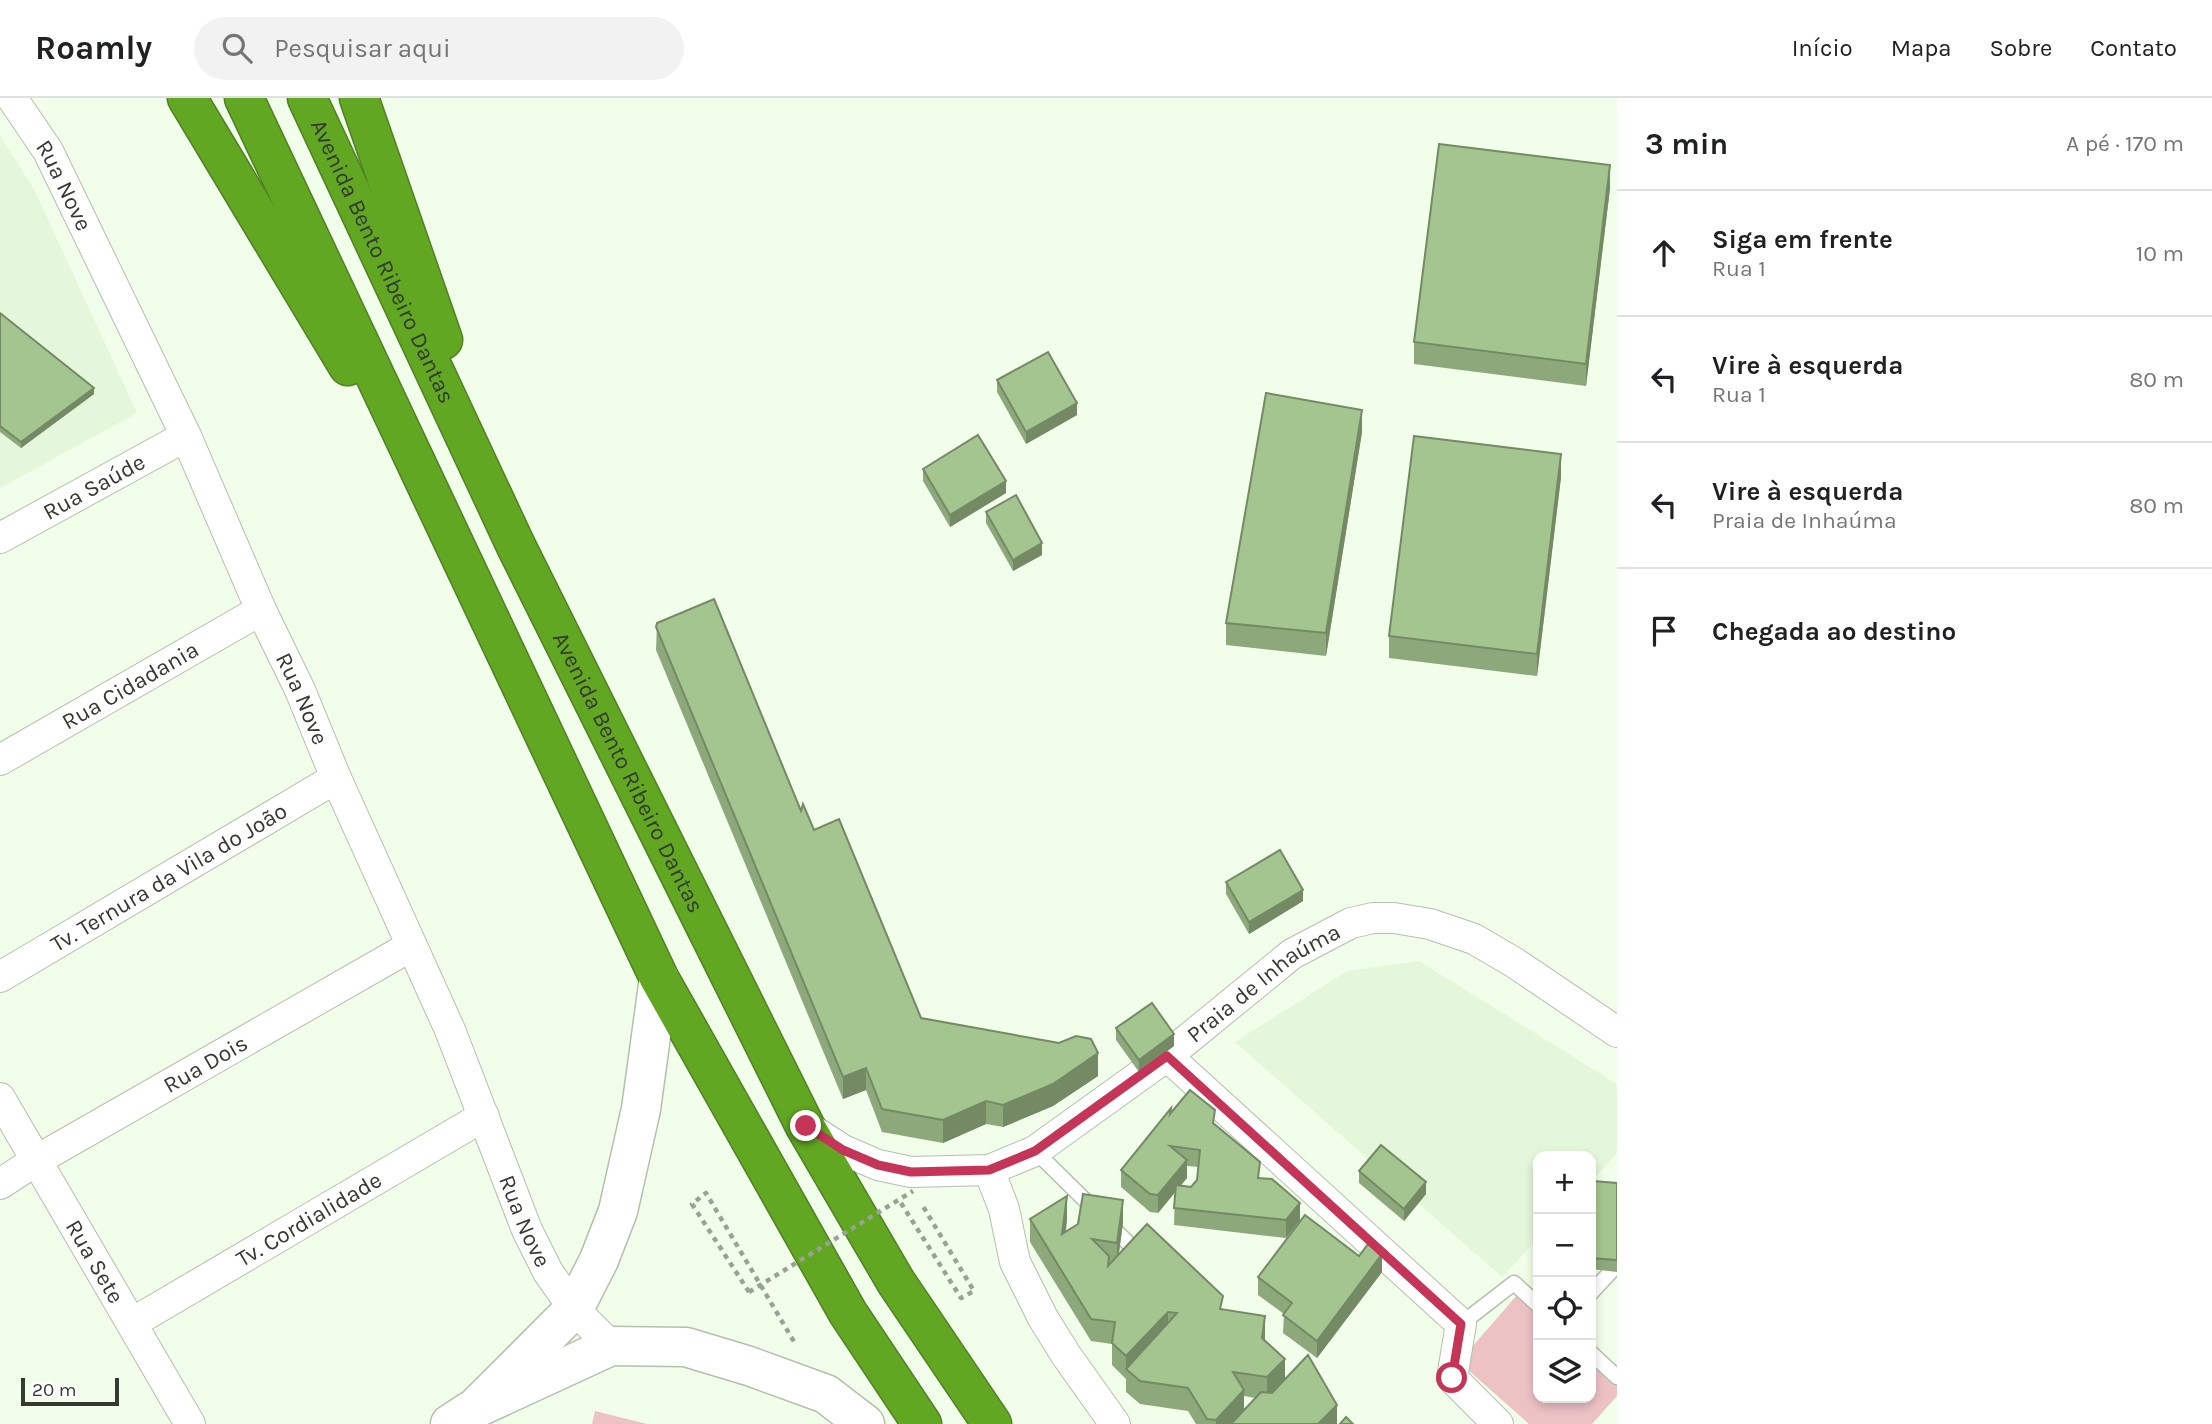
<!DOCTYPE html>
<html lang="pt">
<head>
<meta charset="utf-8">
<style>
	:root { --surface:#fff; --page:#f2f2f2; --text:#202124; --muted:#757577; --line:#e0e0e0 }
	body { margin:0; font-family:Karla,sans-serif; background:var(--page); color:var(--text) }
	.controls { position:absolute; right:21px; bottom:21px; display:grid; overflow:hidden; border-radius:14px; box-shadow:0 4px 10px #0003 }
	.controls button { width:63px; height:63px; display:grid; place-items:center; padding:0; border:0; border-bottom:2px solid var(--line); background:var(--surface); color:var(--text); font:35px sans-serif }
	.scale { position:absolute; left:21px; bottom:18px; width:98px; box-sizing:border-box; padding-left:7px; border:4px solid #343931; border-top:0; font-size:19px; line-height:24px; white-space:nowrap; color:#343931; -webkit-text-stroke:5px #fff; paint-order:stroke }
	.stop { position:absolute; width:21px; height:21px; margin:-16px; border:5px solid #c53557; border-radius:50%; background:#fff }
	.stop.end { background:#c53557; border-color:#fff; box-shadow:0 2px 7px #0008 }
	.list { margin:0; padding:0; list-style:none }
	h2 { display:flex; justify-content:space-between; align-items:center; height:91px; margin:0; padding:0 28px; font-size:30px }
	h2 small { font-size:23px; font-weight:400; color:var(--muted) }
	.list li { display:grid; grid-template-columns:46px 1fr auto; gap:21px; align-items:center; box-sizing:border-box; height:126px; padding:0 28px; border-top:2px solid var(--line) }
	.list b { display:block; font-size:26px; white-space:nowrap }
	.list p { margin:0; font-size:23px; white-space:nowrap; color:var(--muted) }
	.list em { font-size:23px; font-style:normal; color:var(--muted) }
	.icon { flex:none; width:38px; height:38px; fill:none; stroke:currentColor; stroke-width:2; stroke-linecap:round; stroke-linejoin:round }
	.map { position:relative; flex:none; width:1617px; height:1326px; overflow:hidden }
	header { display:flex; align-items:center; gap:42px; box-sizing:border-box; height:98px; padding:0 35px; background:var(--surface); border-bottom:2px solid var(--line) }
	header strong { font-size:33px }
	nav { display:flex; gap:38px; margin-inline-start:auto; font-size:24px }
	.search { width:490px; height:63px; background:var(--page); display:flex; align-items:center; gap:18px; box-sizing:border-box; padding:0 24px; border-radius:38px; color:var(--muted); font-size:26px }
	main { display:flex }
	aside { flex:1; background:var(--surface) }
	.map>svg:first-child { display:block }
</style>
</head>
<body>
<header>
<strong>Roamly</strong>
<div class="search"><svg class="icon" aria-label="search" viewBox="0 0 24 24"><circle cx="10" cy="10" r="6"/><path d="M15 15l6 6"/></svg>Pesquisar aqui</div>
<nav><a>Início</a><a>Mapa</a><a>Sobre</a><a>Contato</a></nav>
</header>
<main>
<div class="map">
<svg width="1617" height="1326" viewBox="0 0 1617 1326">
	<rect width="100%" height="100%" fill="#f1fee9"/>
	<g fill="#e5f7db">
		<polygon points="0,38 34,91 137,315 0,390"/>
		<polygon points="1419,863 1617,986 1617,1055 1591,1084 1591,1058 1538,1058 1538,1141 1502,1179 1235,944 1347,873"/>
	</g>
	<g fill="#edc2c5">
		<polygon points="1517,1197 1538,1216 1538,1300 1591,1300 1591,1263 1617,1286 1617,1298 1592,1326 1529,1326 1459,1264"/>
		<polygon points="595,1313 647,1326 592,1326"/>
	</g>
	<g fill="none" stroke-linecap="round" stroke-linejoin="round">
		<defs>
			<g id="lane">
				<polyline points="1035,1053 1094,1111"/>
				<polyline points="1108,1125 1141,1158"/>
				<polyline points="1591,1195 1617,1167"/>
				<polyline points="1461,1226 1514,1185 1538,1207"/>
				<polyline points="1591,1255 1617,1279"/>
			</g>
			<g id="street">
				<path id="s1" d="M12,0L48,53L186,338L261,512L300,592L336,680L450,932L527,1132L548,1174L574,1211L611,1248"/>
				<path id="s2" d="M0,440L186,338"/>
				<path id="s3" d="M0,662L261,512"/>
				<path id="s4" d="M0,879L336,680"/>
				<polyline points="1167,958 1461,1226 1452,1280 1498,1326"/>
				<path id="s5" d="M0,1000L190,1326"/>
				<path id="s6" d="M806,1028L843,1052L878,1067L911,1074L989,1072L1035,1053L1167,958L1292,856L1351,825L1373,820H1394L1430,826L1474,841L1515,865L1617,934"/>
				<polyline points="989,1072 1004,1111 1015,1164 1043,1220 1066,1257 1115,1326"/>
				<path id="s7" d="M0,1086L37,1062L411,848"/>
				<path id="s8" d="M132,1225L484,1018"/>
			</g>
			<g id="secondary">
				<polyline points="474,1311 574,1211 599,1162 618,1113 641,1011 659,880"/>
				<polyline points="450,1326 470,1313 611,1248 686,1249 749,1268 826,1296 865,1326"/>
			</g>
			<g id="highway">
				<polyline points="187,0 348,268"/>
				<polyline points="244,0 659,880 848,1215 922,1326"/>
				<path id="s9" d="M307,0L516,448L805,1028L896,1184L992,1326"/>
				<polyline points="359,0 443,242"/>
			</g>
		</defs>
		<use href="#lane" stroke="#b3c0ac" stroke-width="17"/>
		<use href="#street" stroke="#b3c0ac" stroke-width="32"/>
		<use href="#secondary" stroke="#b3c0ac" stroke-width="41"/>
		<use href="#highway" stroke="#518027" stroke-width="41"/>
		<g stroke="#99a394" stroke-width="4.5" stroke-dasharray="5 5" stroke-linecap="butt">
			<polyline points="901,1105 961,1200 974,1193 921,1105"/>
			<polyline points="749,1194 692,1106 706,1095 796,1247"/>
		</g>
		<use href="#lane" stroke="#fff" stroke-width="14"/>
		<use href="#street" stroke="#fff" stroke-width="30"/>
		<use href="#secondary" stroke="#fff" stroke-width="38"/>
		<use href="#highway" stroke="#61a722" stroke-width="38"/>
		<polyline stroke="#99a394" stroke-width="4.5" stroke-dasharray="5 5" stroke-linecap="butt" points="749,1194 913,1093"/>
	</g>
	<g fill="#8da97c" fill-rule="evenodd">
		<polygon points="1610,90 1586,288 1414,266 1414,244"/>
		<polygon points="0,215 94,296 21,350 0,334"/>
		<polygon points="997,282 1077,317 1026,346 997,294"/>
		<polygon points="1362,334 1326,558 1226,547 1226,525"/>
		<polygon points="923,371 1006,395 950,429 923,383"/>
		<polygon points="1561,379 1537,578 1389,560 1389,538"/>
		<polygon points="986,414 1042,457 1013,473 986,425"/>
		<polygon points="657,525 801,713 814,732 921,920 1098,978 1053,1008 1003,1029 986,1026 943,1045 882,1034 866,992 843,1001 656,552"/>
		<polygon points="1226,784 1303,803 1249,836 1226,796"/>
		<polygon points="1116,930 1174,948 1139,974 1116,942"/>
		<path d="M1171,1016L1215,1027L1260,1080L1300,1122L1286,1140L1174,1127L1175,1094L1158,1115L1150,1114L1121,1089V1072ZM1187,1068L1198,1069L1197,1082L1191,1089L1180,1088L1187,1080Z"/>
		<polygon points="1359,1073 1426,1096 1404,1123 1359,1085"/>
		<polygon points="1617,1085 1617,1174 1591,1171 1591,1106"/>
		<path d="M1030,1121H1067L1066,1134L1123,1125L1119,1156L1223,1211L1265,1243L1285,1282L1337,1326H1196L1188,1313L1140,1306L1126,1294V1281L1112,1267V1246L1091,1243L1030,1144ZM1244,1298L1255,1300L1244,1311Z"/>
		<polygon points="1359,1158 1382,1174 1317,1260 1283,1235 1284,1216 1258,1197 1258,1179"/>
	</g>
	<g fill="#738a65">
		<polygon points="1610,67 1610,90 1586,288 1586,266"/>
		<polygon points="94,290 94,296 21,350 21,344"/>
		<polygon points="1077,305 1077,317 1026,346 1026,334"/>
		<polygon points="1362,312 1362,334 1326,558 1326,535"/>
		<polygon points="1561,356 1561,379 1537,578 1537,556"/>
		<polygon points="1006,383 1006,395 950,429 950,417"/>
		<polygon points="1042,445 1042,457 1013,473 1013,462"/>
		<polygon points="1303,792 1303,803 1249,836 1249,824"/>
		<polygon points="1174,936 1174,948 1139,974 1139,962"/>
		<polygon points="1098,955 1098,978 1053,1008 1003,1029 1003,1007"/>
		<polygon points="866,970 866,992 843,1001 843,979"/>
		<polygon points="986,1003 986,1026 943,1045 943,1022"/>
		<polygon points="1187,1062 1187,1080 1158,1115 1158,1097"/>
		<polygon points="1426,1084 1426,1096 1404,1123 1404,1111"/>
		<polygon points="1067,1098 1067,1121 1062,1159 1062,1136"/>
		<polygon points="1123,1102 1123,1125 1117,1167 1117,1145"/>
		<polygon points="1300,1105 1300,1122 1286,1140 1286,1122"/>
		<polygon points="1382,1156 1382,1174 1317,1260 1317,1243"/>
		<polygon points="1168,1214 1168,1237 1126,1272 1126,1258"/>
		<polygon points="1265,1218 1265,1240 1262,1263 1262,1240"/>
		<polygon points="1285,1261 1285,1284 1267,1302 1267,1279"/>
		<polygon points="1244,1292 1244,1315 1234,1326 1216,1326 1216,1322"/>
		<polygon points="1337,1307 1337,1326 1318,1326"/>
	</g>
	<g fill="#a4c590" stroke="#738a65" stroke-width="2">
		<polygon points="1439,46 1610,67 1586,266 1414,244"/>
		<polygon points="0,215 94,290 21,344 0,328"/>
		<polygon points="1048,254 1077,305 1026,334 997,282"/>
		<polygon points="1266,295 1362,312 1326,535 1226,525"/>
		<polygon points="978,337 1006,383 950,417 923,371"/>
		<polygon points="1414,338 1561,356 1537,556 1389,538"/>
		<polygon points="1016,397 1042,445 1013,462 986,414"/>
		<polygon points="714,501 801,713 803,706 814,732 839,721 921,920 1059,945 1076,938 1091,941 1098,955 1053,986 1003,1007 986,1003 943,1022 882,1011 866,970 843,979 656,529 657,525"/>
		<polygon points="1280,752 1303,792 1249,824 1226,784"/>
		<polygon points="1152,905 1174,936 1139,962 1116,930"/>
		<polygon points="1190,992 1215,1012 1213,1025 1260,1064 1258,1080 1272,1081 1300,1105 1286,1122 1174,1110 1176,1087 1191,1089 1197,1082 1200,1052 1170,1048 1187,1062 1158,1097 1150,1096 1121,1072 1171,1010 1170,1016"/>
		<polygon points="1381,1047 1426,1084 1404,1111 1359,1073"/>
		<polygon points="1593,1083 1617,1085 1617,1162 1591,1160 1591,1106"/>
		<polygon points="1083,1096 1123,1102 1117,1145 1092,1141 1109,1158 1108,1168 1147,1126 1223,1198 1220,1211 1265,1218 1262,1240 1285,1261 1267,1279 1233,1274 1244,1292 1216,1322 1207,1321 1188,1290 1140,1283 1126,1271 1177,1215 1168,1214 1126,1258 1112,1245 1115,1224 1091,1221 1030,1121 1067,1098 1062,1136 1078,1126"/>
		<polygon points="1305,1117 1359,1158 1368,1146 1382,1156 1317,1243 1283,1217 1292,1205 1258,1179"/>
		<polygon points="1308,1257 1337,1307 1318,1326 1231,1326 1261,1294 1272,1295"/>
		<polygon points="1346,1319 1353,1326 1340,1326"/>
	</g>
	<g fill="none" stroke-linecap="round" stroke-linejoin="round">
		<polyline stroke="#c53557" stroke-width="9" points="806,1028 843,1052 878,1067 911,1074 989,1072 1035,1053 1167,958 1461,1226 1452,1280"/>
	</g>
	<g text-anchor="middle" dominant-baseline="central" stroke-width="6" stroke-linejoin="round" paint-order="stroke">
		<g font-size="23" fill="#343931" stroke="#fff">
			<text stroke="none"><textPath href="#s1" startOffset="102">Rua Nove</textPath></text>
			<text stroke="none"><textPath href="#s9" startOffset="180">Avenida Bento Ribeiro Dantas</textPath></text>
			<text stroke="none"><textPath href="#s2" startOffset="107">Rua Saúde</textPath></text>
			<text stroke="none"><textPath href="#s3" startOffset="150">Rua Cidadania</textPath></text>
			<text stroke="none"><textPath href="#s1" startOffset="668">Rua Nove</textPath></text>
			<text stroke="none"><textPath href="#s9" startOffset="747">Avenida Bento Ribeiro Dantas</textPath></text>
			<text stroke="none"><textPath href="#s4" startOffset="196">Tv. Ternura da Vila do João</textPath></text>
			<text stroke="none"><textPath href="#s6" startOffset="528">Praia de Inhaúma</textPath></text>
			<text stroke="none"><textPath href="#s7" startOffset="238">Rua Dois</textPath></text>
			<text stroke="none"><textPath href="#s8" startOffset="205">Tv. Cordialidade</textPath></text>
			<text stroke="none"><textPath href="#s1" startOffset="1236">Rua Nove</textPath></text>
			<text stroke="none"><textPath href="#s5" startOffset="189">Rua Sete</textPath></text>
		</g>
	</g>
</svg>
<div class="controls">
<button>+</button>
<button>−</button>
<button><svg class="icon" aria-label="locate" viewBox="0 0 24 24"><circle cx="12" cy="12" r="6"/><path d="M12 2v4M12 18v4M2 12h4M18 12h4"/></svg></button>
<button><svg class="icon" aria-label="layers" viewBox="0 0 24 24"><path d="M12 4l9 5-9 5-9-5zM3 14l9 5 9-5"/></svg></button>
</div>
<div class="scale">20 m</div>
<div class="stop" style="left:1452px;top:1280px"></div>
<div class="stop end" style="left:806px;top:1028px"></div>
</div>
<aside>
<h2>3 min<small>A pé · 170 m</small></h2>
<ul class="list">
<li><svg class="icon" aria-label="ahead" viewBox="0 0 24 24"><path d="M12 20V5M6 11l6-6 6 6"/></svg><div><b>Siga em frente</b><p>Rua 1</p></div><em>10 m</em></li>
<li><svg class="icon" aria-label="left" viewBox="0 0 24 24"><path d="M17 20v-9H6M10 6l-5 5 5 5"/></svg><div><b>Vire à esquerda</b><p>Rua 1</p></div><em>80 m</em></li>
<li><svg class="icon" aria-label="left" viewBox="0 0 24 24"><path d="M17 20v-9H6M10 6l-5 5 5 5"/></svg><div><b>Vire à esquerda</b><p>Praia de Inhaúma</p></div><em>80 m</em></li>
<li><svg class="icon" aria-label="arrive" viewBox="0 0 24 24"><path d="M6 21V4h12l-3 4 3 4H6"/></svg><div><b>Chegada ao destino</b></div></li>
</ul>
</aside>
</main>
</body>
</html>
